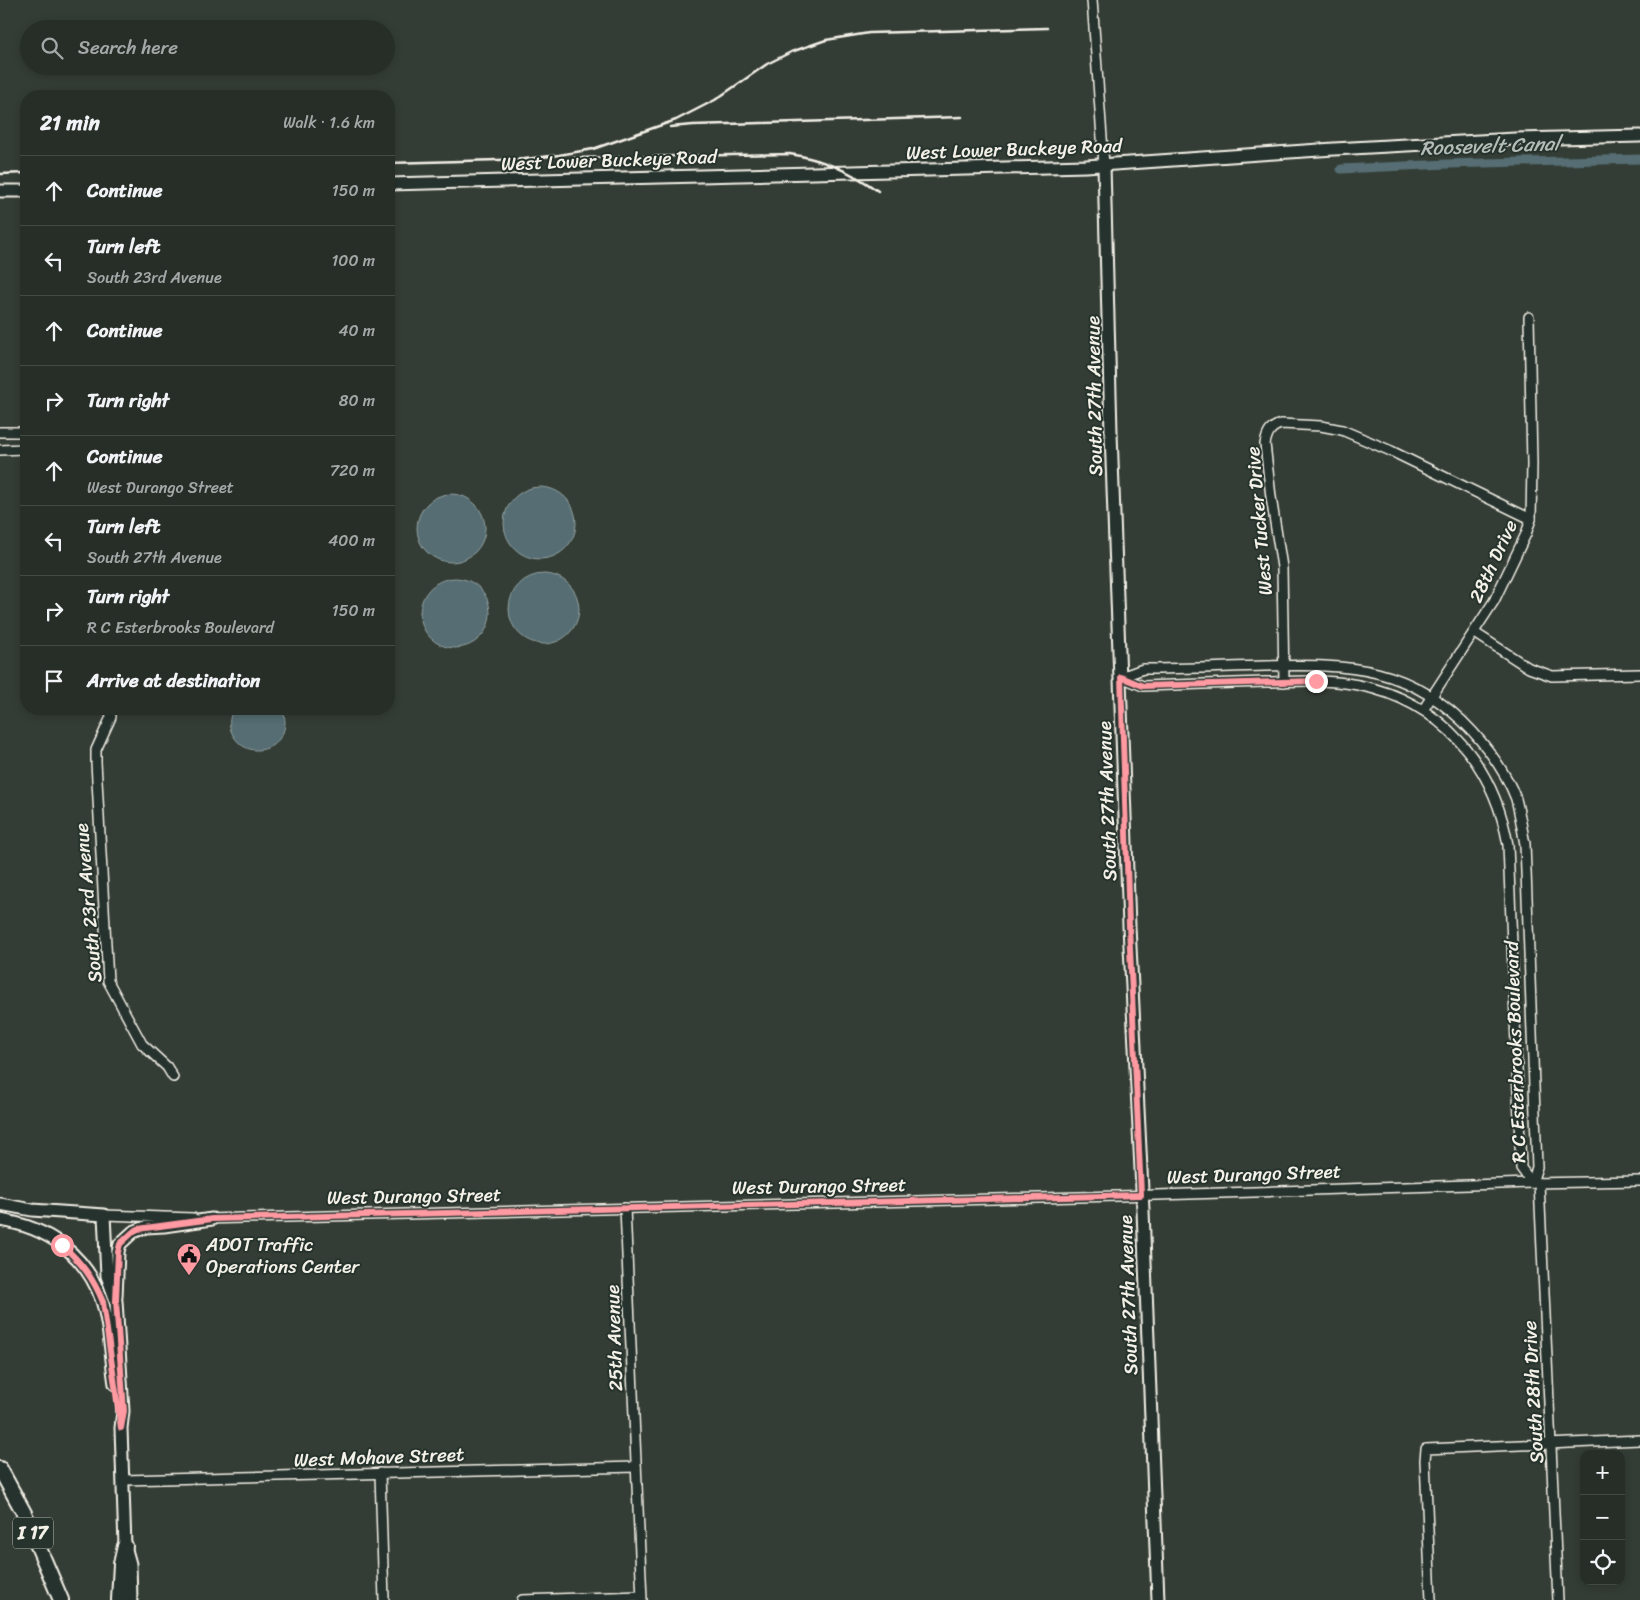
<!DOCTYPE html>
<html lang="en">
<head>
<meta charset="utf-8">
<style>
	:root { --surface:#272e28; --page:#333a34; --text:#f1f3f6; --muted:#a4a8a8; --line:#434a45 }
	body { margin:0; font-family:Sriracha,sans-serif; background:var(--page); color:var(--text) }
	.controls { position:absolute; right:15px; bottom:15px; display:grid; overflow:hidden; border-radius:10px; box-shadow:0 2px 8px #0003 }
	.controls button { width:45px; height:45px; display:grid; place-items:center; padding:0; border:0; border-bottom:1px solid var(--line); background:var(--surface); color:var(--text); font:25px sans-serif }
	.stop { position:absolute; width:15px; height:15px; margin:-11px; border:4px solid #ff9aa2; border-radius:50%; background:#fff }
	.stop.end { background:#ff9aa2; border-color:#fff; box-shadow:0 1px 5px #0008 }
	.list { margin:0; padding:0; list-style:none }
	h2 { display:flex; justify-content:space-between; align-items:center; height:65px; margin:0; padding:0 20px; font-size:21px }
	h2 small { font-size:16px; font-weight:400; color:var(--muted) }
	.list li { display:grid; grid-template-columns:32px 1fr auto; gap:15px; align-items:center; box-sizing:border-box; height:70px; padding:0 20px; border-top:1px solid var(--line) }
	.list b { display:block; font-size:19px; white-space:nowrap }
	.list p { margin:0; font-size:16px; white-space:nowrap; color:var(--muted) }
	.list em { font-size:16px; font-style:normal; color:var(--muted) }
	.icon { flex:none; width:28px; height:28px; fill:none; stroke:currentColor; stroke-width:2; stroke-linecap:round; stroke-linejoin:round }
	.map { position:relative; flex:none; width:1640px; height:1600px; overflow:hidden }
	.search { position:absolute; background:var(--surface); box-shadow:0 2px 8px #0003; left:20px; top:20px; width:375px; height:55px; display:flex; align-items:center; gap:12px; box-sizing:border-box; padding:0 18px; border-radius:28px; color:var(--muted); font-size:19px }
	.panel { position:absolute; background:var(--surface); box-shadow:0 2px 8px #0003; left:20px; top:90px; width:375px; height:625px; border-radius:20px }
	.map>svg:first-child { display:block }
</style>
</head>
<body>
<div class="map">
<svg width="1640" height="1600" viewBox="0 0 1640 1600">
	<rect width="100%" height="100%" fill="#343d35"/>
	<filter id="ink" filterUnits="userSpaceOnUse"><feTurbulence type="fractalNoise" baseFrequency=".02" numOctaves="2"/><feDisplacementMap in="SourceGraphic" scale="10" xChannelSelector="R" yChannelSelector="G"/><feConvolveMatrix kernelMatrix="1 2 1 2 8 2 1 2 1" color-interpolation-filters="sRGB"/></filter>
	<g filter="url(#ink)">
		<g fill="#546d73" stroke="#94a2a2">
			<circle cx="540" cy="523" r="36"/>
			<circle cx="451" cy="528" r="34"/>
			<circle cx="544" cy="609" r="35"/>
			<circle cx="455" cy="613" r="35"/>
			<path d="M233,709H282C297,743 251,767 233,735C228,727 229,718 233,709Z"/>
		</g>
		<g fill="none" stroke-linecap="round" stroke-linejoin="round">
			<polyline stroke="#546d73" stroke-width="9" points="1341,169 1448,164 1640,159"/>
			<defs>
				<g id="minor">
					<polyline points="1092,0 1104,165"/>
					<polyline points="0,432 26,432"/>
					<polyline points="0,450 23,449 26,446"/>
					<polyline points="1475,633 1529,668 1552,676 1640,674"/>
					<path d="M1121,677L1143,669C1184,669 1224,667 1265,666C1350,664 1411,665 1473,732C1490,751 1507,775 1516,799C1520,814 1522,829 1525,844L1537,1167L1532,1183"/>
					<path d="M1121,677L1143,686C1184,685 1226,683 1268,682C1298,681 1328,679 1358,685C1441,701 1494,764 1508,845L1521,1168L1532,1183"/>
					<path d="M1284,682L1282,567L1271,497L1265,444C1267,434 1270,427 1281,424L1321,426L1342,430L1391,451L1531,519"/>
					<polyline points="110,709 111,717 96,750 96,762 108,981 142,1044 167,1067 173,1077"/>
					<polyline points="1423,710 1494,601 1526,534 1531,519 1532,464 1529,317"/>
					<polyline points="1539,1183 1558,1600"/>
					<polyline points="625,1208 642,1600"/>
					<polyline points="104,1215 193,1218"/>
					<polyline points="206,1219 1157,1195 1532,1183 1640,1181"/>
					<polyline points="380,1473 384,1600"/>
					<polyline points="124,1480 636,1467"/>
					<polyline points="522,1600 641,1596"/>
					<polyline points="1431,1600 1425,1460 1426,1449 1640,1440"/>
				</g>
				<g id="major">
					<polyline points="1104,165 1111,433 1129,926 1143,1210 1158,1600"/>
					<polyline points="389,184 1086,166 1334,149 1515,139 1640,136"/>
					<polyline points="0,191 26,191"/>
					<polyline points="0,1204 32,1210 104,1215 107,1276 116,1301 123,1411 121,1428 125,1546 130,1564 131,1600"/>
					<path d="M0,1220C47,1227 86,1254 102,1301C110,1324 111,1359 115,1384"/>
					<polyline points="116,1297 118,1252 120,1244 133,1232 146,1227 164,1226 212,1219"/>
				</g>
				<g id="highway">
					<polyline points="0,1469 24,1513 61,1600"/>
					<polyline points="119,1600 121,1564 125,1546"/>
				</g>
			</defs>
			<use href="#minor" stroke="#f4f1e8" stroke-width="12"/>
			<use href="#major" stroke="#f4f1e8" stroke-width="15"/>
			<use href="#highway" stroke="#f4f1e8" stroke-width="18"/>
			<use href="#minor" stroke="#26332d" stroke-width="9"/>
			<use href="#major" stroke="#26332d" stroke-width="11"/>
			<use href="#highway" stroke="#26332d" stroke-width="14"/>
			<g stroke="#f4f1e8" stroke-width="2.5">
				<polyline points="670,127 693,125 962,117"/>
				<path d="M574,158L790,154C822,159 852,172 878,191"/>
				<polyline points="525,159 559,155 593,149 676,120 715,100 767,64 791,52 826,40 869,33 1047,28"/>
				<polyline points="389,163 531,159"/>
				<polyline points="0,174 26,173"/>
			</g>
		</g>
	</g>
	<g fill="none" stroke-linecap="round" stroke-linejoin="round" filter="url(#ink)">
		<path stroke="#ff9aa2" stroke-width="6" d="M62,1245C82,1263 93,1278 103,1302L121,1428L124,1411L116,1301L118,1252L120,1244L133,1232L138,1229L212,1219L1141,1195L1129,926L1121,677L1143,686L1316,681"/>
	</g>
	<defs>
		<symbol id="civic-pin" viewBox="-11 -11 22 30"><path d="M0 17L-7.5 6A9.5 9.5 0 1 1 7.5 6Z" fill="#ff9aa2" stroke="#26332d"/><path d="M-.6-6.5H3V-4.5H.6V-3L4-1V1h2V6H-6V1h2V-1L-.6-3ZM-1.2 2.5V6h2.4V2.5Z" fill="#111"/></symbol>
	</defs>
	<g fill-rule="evenodd">
		<use href="#civic-pin" x="175" y="1241" width="28" height="38"/>
	</g>
	<g text-anchor="middle" dominant-baseline="central" stroke-width="4" stroke-linejoin="round" paint-order="stroke">
		<rect fill="#26332d" stroke="#b6b8b0" stroke-width="1" x="13" y="1517.5" width="40" height="31" rx="4"/>
		<g font-size="18" font-weight="bold" fill="#f4f1e8">
			<text x="33" y="1533">I 17</text>
		</g>
		<g font-size="19" fill="#f4f1e8" stroke="#26332d">
			<text transform="translate(1014 149) rotate(-2)">West Lower Buckeye Road</text>
			<text transform="translate(609 160) rotate(-2)">West Lower Buckeye Road</text>
			<text transform="translate(1094 396) rotate(-91)">South 27th Avenue</text>
			<text transform="translate(1259 521) rotate(-95)">West Tucker Drive</text>
			<text transform="translate(1493 561) rotate(-65)">28th Drive</text>
			<text transform="translate(1107 801) rotate(-92)">South 27th Avenue</text>
			<text transform="translate(88 903) rotate(-95)">South 23rd Avenue</text>
			<text transform="translate(1515 1052) rotate(-92)">R C Esterbrooks Boulevard</text>
			<text transform="translate(1254 1174) rotate(-2)">West Durango Street</text>
			<text transform="translate(819 1186) rotate(-1)">West Durango Street</text>
			<text transform="translate(414 1196) rotate(-1)">West Durango Street</text>
			<text transform="translate(1128 1295) rotate(-92)">South 27th Avenue</text>
			<text transform="translate(614 1338) rotate(-92)">25th Avenue</text>
			<text transform="translate(1533 1392) rotate(-93)">South 28th Drive</text>
			<text transform="translate(379 1457) rotate(-2)">West Mohave Street</text>
		</g>
		<g font-size="19" fill="#f4f1e8" stroke="#26332d" text-anchor="start">
			<text x="206" y="1244">ADOT Traffic<tspan x="206" dy="22">Operations Center</tspan></text>
		</g>
		<g font-size="20" font-style="italic" fill="#b4bcb9" stroke="#26332d">
			<text transform="translate(1490 146) rotate(-2)">Roosevelt Canal</text>
		</g>
	</g>
</svg>
<div class="controls">
<button>+</button>
<button>−</button>
<button><svg class="icon" aria-label="locate" viewBox="0 0 24 24"><circle cx="12" cy="12" r="6"/><path d="M12 2v4M12 18v4M2 12h4M18 12h4"/></svg></button>
</div>
<div class="stop" style="left:62px;top:1245px"></div>
<div class="stop end" style="left:1316px;top:681px"></div>
<div class="search"><svg class="icon" aria-label="search" viewBox="0 0 24 24"><circle cx="10" cy="10" r="6"/><path d="M15 15l6 6"/></svg>Search here</div>
<section class="panel">
<h2>21 min<small>Walk · 1.6 km</small></h2>
<ul class="list">
<li><svg class="icon" aria-label="ahead" viewBox="0 0 24 24"><path d="M12 20V5M6 11l6-6 6 6"/></svg><div><b>Continue</b></div><em>150 m</em></li>
<li><svg class="icon" aria-label="left" viewBox="0 0 24 24"><path d="M17 20v-9H6M10 6l-5 5 5 5"/></svg><div><b>Turn left</b><p>South 23rd Avenue</p></div><em>100 m</em></li>
<li><svg class="icon" aria-label="ahead" viewBox="0 0 24 24"><path d="M12 20V5M6 11l6-6 6 6"/></svg><div><b>Continue</b></div><em>40 m</em></li>
<li><svg class="icon" aria-label="right" viewBox="0 0 24 24"><path d="M7 20v-9h11M14 6l5 5-5 5"/></svg><div><b>Turn right</b></div><em>80 m</em></li>
<li><svg class="icon" aria-label="ahead" viewBox="0 0 24 24"><path d="M12 20V5M6 11l6-6 6 6"/></svg><div><b>Continue</b><p>West Durango Street</p></div><em>720 m</em></li>
<li><svg class="icon" aria-label="left" viewBox="0 0 24 24"><path d="M17 20v-9H6M10 6l-5 5 5 5"/></svg><div><b>Turn left</b><p>South 27th Avenue</p></div><em>400 m</em></li>
<li><svg class="icon" aria-label="right" viewBox="0 0 24 24"><path d="M7 20v-9h11M14 6l5 5-5 5"/></svg><div><b>Turn right</b><p>R C Esterbrooks Boulevard</p></div><em>150 m</em></li>
<li><svg class="icon" aria-label="arrive" viewBox="0 0 24 24"><path d="M6 21V4h12l-3 4 3 4H6"/></svg><div><b>Arrive at destination</b></div></li>
</ul>
</section>
</div>
</body>
</html>
